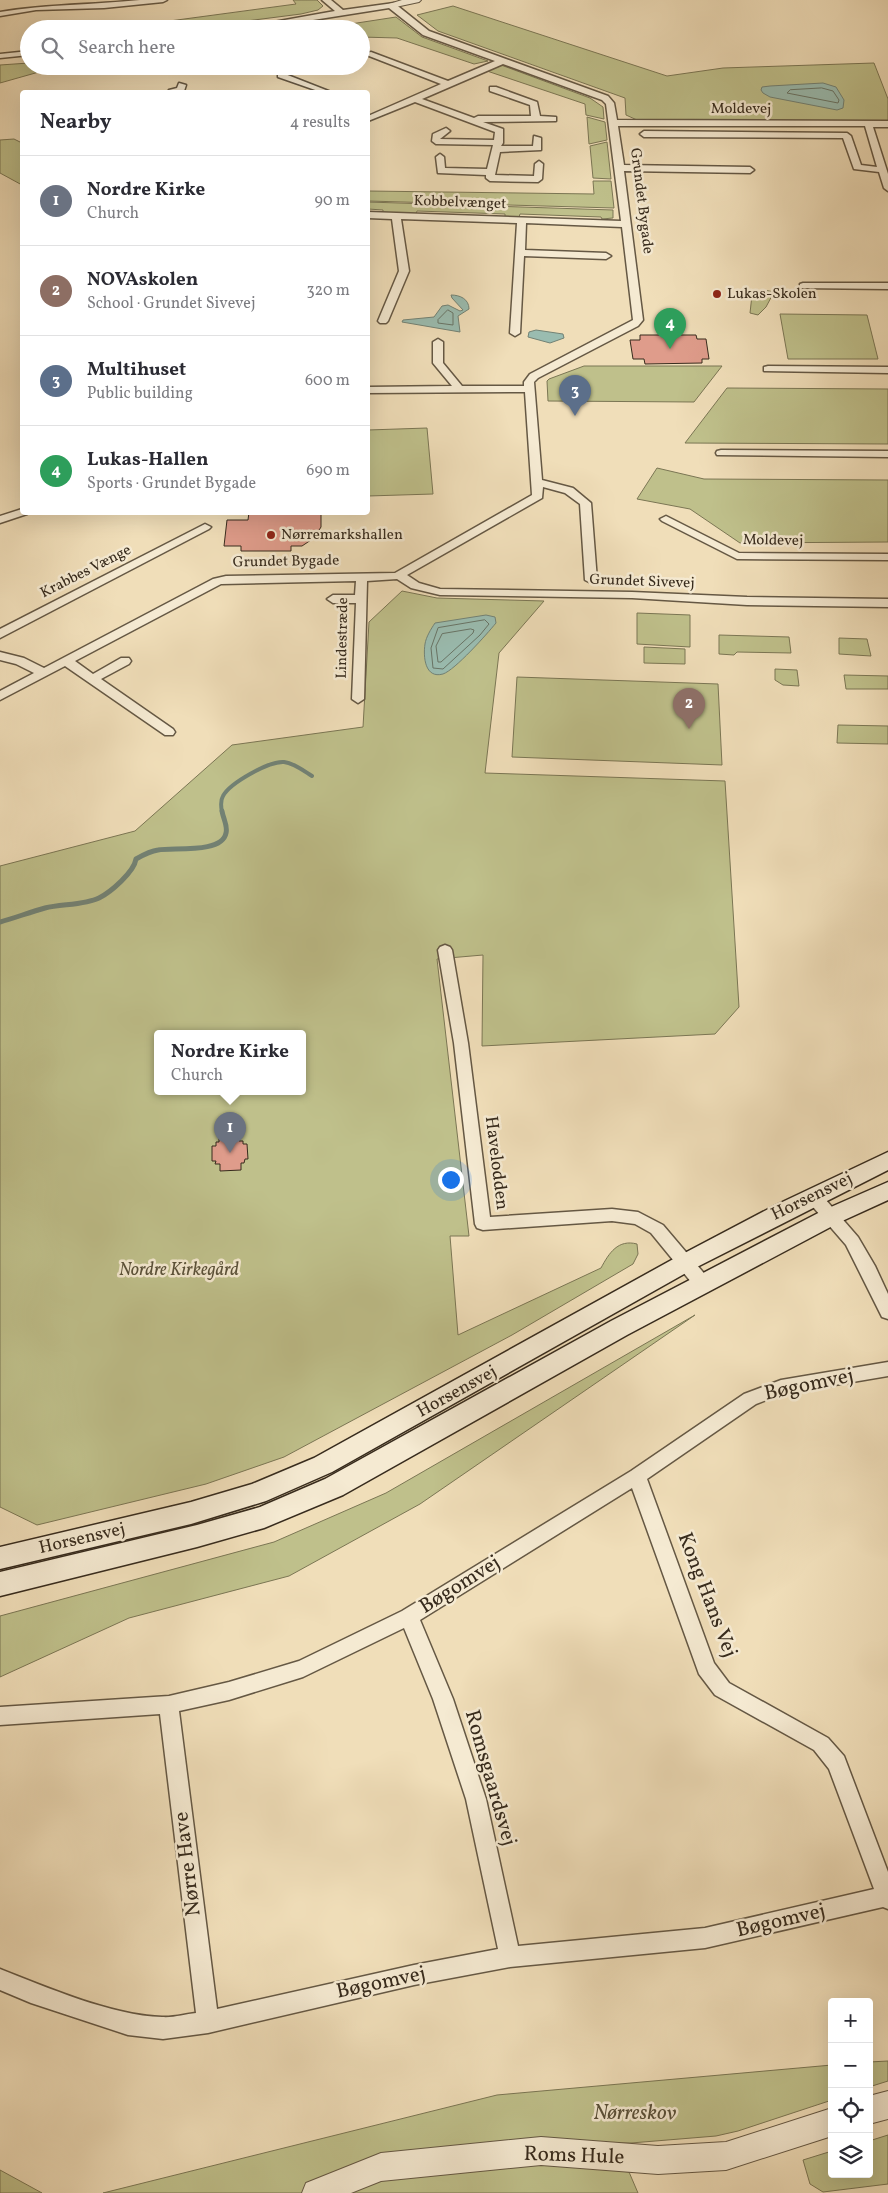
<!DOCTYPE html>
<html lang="en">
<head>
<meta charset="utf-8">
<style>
	:root { --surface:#fff; --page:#f7f7f7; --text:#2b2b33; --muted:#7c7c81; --line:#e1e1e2; --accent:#0f766e }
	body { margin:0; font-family:Vollkorn,serif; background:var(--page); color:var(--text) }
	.controls { position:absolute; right:15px; bottom:15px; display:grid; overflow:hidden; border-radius:5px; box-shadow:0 5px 20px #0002 }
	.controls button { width:45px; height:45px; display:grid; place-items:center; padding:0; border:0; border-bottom:1px solid var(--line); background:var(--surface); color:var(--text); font:25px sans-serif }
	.you { position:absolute; left:450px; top:1179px; width:18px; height:18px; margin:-12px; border:4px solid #fff; border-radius:50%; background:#1a73e8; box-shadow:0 0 0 8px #1a73e833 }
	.badge { display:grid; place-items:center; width:32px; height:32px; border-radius:50%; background:var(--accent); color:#fff; font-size:16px; font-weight:700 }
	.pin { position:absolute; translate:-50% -41px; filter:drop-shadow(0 1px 2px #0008) }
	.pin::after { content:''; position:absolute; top:26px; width:18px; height:15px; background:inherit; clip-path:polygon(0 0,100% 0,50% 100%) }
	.popup { position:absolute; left:154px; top:1030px; width:152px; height:65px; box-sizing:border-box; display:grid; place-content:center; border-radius:5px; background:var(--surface); filter:drop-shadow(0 1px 4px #0005); font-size:16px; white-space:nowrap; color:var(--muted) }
	.popup b { font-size:19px; color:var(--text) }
	.popup::after { content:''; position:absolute; left:50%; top:100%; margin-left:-10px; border:10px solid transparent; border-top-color:var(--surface) }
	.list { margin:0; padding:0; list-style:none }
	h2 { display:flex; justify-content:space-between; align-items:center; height:65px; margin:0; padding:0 20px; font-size:21px }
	h2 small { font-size:16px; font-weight:400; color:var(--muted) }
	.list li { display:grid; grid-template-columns:32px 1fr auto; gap:15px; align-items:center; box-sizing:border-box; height:90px; padding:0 20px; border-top:1px solid var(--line) }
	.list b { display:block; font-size:19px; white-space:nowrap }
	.list p { margin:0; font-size:16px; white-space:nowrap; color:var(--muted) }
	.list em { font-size:16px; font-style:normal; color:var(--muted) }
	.icon { flex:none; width:28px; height:28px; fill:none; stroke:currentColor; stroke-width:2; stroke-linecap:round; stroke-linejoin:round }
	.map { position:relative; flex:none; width:888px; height:2193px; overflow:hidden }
	.search { position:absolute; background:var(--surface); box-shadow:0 5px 20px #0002; left:20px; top:20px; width:350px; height:55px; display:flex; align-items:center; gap:12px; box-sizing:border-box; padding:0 18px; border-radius:28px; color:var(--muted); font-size:19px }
	.panel { position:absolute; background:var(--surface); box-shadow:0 5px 20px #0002; left:20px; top:90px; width:350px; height:425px; border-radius:5px }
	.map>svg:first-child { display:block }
</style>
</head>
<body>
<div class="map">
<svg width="888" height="2193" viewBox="0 0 888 2193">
	<rect width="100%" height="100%" fill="#f0deb9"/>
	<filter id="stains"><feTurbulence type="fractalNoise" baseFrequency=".004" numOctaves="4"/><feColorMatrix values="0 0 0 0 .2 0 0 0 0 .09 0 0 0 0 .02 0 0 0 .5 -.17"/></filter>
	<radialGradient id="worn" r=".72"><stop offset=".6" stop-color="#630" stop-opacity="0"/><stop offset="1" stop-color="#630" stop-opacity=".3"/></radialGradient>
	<g fill="#bfc08b" stroke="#7b7654" fill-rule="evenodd">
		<polygon points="293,0 317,0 323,6 318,10 301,14 184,29 110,29 296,4"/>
		<polygon points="453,6 667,76 723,68 874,63 888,99 888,121 637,120 626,115 625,98 438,31 417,15"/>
		<polygon points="396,17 422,37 488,61 474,64 397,38 361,37 361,29 318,29"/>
		<polygon points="29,63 29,66 120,66 104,70 46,70 0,83 0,65"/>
		<polygon points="501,65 590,98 603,107 604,119 586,115 585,104 487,71"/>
		<polygon points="587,117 605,122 607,140 589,144"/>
		<polygon points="14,139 22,143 22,185 0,173 0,140"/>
		<polygon points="607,142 611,179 593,178 590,146"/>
		<polygon points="593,181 611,181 614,208 368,201 368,191 594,194"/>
		<polygon points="368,202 613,210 613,218 602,219 601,217 520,214 519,217 505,217 505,214 417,211 416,214 383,213 383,210 368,209"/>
		<polygon points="764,290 774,292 766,307 758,315 750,313 752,295"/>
		<polygon points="780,314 867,315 878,359 788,359"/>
		<polygon points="584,366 722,366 694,402 548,401 547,381 549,379"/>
		<polygon points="727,388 888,389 888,444 685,443"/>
		<polygon points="427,428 433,494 368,496 368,430"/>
		<polygon points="657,468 704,479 888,480 888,542 740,543 690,509 637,499"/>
		<path d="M402,591L437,598L544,601L499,653L485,773L725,781L739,1007L715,1034L482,1046L483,955L437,959L469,1236H450L458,1335L601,1268C609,1253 618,1239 637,1244L638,1254L633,1264L512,1335L284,1457L206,1484L37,1525L0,1507V866L135,831L232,745L363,727L369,622ZM158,1034H302V1092H158Z"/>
		<polygon points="637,613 690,615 690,647 637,644"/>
		<polygon points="719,635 789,637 791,653 737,652 734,655 719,654"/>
		<polygon points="839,638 867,639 871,656 839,654"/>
		<polygon points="644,647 685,649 685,664 644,663"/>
		<polygon points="775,669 797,670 799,686 783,685 775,680"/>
		<polygon points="844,675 888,676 888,689 846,689"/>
		<polygon points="517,677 718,684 722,765 512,757"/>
		<polygon points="838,725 888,726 888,744 837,743"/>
		<polygon points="695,1315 420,1504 289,1576 129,1618 0,1677 0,1616 274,1542 386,1493"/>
		<polygon points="888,2061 888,2081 869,2087 869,2062"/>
		<polygon points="832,2065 832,2100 738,2131 716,2136 631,2143 534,2144 306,2193 103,2193 497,2095"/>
		<polygon points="888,2135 888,2184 823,2192 810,2184 803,2160 832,2151 832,2174 869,2174 869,2141"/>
		<polygon points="542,2161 629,2172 638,2193 328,2193 380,2175"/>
		<polygon points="0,2170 42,2193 0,2193"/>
	</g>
	<g fill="#9abcb0" stroke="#728275">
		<polygon points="823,83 836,87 844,100 843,108 837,110 770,97 763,93 761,90 762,87 770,86"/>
		<path d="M451,295C460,295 469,299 469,309L458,316L460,332L402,322L403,320L434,317L442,306L448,305L460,311L463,310L452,298Z"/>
		<polygon points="536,330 563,334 564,338 550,343 528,337 529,332"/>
		<path d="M486,615L495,617L496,623C487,634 455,670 443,674C425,679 423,657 425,644C426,637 431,629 435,623Z"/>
	</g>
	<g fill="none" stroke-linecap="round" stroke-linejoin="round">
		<g stroke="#687466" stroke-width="1">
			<polygon points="822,88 833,91 839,100 838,103 787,93 790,90"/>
			<polygon points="448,310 453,313 453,325 438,323 438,320"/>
			<polygon points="485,620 489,624 480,635 443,669 433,668 431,648 438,628"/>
			<polygon points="471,629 474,630 473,633 441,662 438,662 436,646 442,634"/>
		</g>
		<path stroke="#728275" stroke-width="4" d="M222,812C221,807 220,801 223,796C230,783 269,761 284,762C294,763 304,771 312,776"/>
		<path stroke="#728275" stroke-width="5" d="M0,922C15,918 30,912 45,908C61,904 85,905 99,898C111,892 134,872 136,859C143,855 150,851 158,850C173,847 222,854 226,833C228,826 223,818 222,811"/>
	</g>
	<g fill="#df9c8b" stroke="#372b1d">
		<polygon points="640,335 696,335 697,339 706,339 709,359 702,359 702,363 645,364 644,359 633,359 630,340 640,340"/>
		<polygon points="249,512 321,512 321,527 314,538 302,546 291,546 291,551 241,551 241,546 224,546 227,520 248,520"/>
		<polygon points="238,1126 239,1141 243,1141 243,1144 247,1144 248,1159 245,1159 244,1163 241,1163 241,1170 220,1171 220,1164 215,1164 216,1161 212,1161 212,1146 216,1146 216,1142 219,1142 219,1128"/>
	</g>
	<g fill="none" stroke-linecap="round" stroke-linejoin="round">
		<defs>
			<g id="minor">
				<path d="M140,0H167L163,2L104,8L36,10L0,16V12C47,4 93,5 140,0Z"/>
				<polygon points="322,0 331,0 343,10 394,3 429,31 608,96 614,103 617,120 888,121 888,127 873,127 888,174 888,191 884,188 879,172 854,169 843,138 644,137 640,134 644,131 847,133 851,136 861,165 877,167 865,126 618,126 624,165 750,167 754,170 750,173 624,171 643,320 638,326 538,378 534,382 542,480 573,488 591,503 597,580 591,583 585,580 580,504 565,493 543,487 542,498 407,575 419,583 440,589 632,592 747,597 888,599 888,607 747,605 632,598 440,595 411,588 397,579 367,581 364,699 358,703 352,699 356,603 333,603 327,599 333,595 355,595 356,581 221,584 75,661 93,674 121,658 129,658 131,661 129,664 101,679 173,729 175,732 173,735 165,735 65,666 0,700 0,691 34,673 16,664 0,660 0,652 24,658 44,668 213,579 226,576 395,573 532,495 525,392 368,393 368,387 452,386 433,363 433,342 438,339 443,342 443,363 462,386 524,386 524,382 530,374 633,320 622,227 526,223 525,250 606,253 611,256 606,259 524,256 520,333 515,336 510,333 517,223 401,219 409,271 388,321 386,323 380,323 378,321 399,271 392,219 368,218 368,212 621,221 606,104 602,100 503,64 422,99 474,118 478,116 531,116 530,105 490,91 490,87 496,87 537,102 540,116 556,117 556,121 483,122 503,129 503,143 501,146 533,146 534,136 541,138 541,150 500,152 495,175 534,176 535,164 539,161 543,164 542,179 538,182 490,181 486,178 486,175 438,173 436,157 440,154 444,157 445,168 487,169 493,145 436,144 432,141 433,134 446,128 450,131 440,139 494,140 495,132 415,102 368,121 368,116 441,84 364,54 371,52 448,81 495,61 423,35 389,8 256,29 235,29 335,11"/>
				<polygon points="29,51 29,55 0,58 0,54"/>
				<polygon points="278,68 284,68 285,74 331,92 321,92 278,77"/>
				<polygon points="179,83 186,85 184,91 168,92 169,90 177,88"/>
				<polygon points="803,283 888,283 888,289 800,288 800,284"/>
				<polygon points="768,366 888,367 888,373 764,371 764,367"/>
				<polygon points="721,450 888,451 888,457 717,455 716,453 717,451"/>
				<polygon points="22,509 22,512 28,512 27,514 0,523 0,516"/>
				<polygon points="666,516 739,553 888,554 888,560 737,559 662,521 660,519"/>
				<polygon points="205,524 211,527 209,529 0,638 0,629"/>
				<polygon points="445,945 450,947 452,950 468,1043 490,1217 612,1209 638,1212 663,1225 708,1278 710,1283 708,1288 702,1289 696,1288 651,1233 635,1224 612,1221 483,1230 477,1228 475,1224 454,1043 438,950 440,947"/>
				<polygon points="813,1190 819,1192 858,1237 875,1266 888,1294 888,1319 882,1317 846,1245 807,1200 805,1196 807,1192"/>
				<path d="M888,1362V1376L782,1394L756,1404L647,1479L714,1663L729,1683L828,1738L844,1756L888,1872V1909L883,1907L705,1948L510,1967L414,1985L208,2033L163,2039L128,2035L31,2003L0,1990V1969C46,1987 113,2016 162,2017C173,2018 185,2014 196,2013L160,1714L0,1725V1707L169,1696L229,1682L299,1661L402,1611L631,1471L744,1394L781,1380ZM632,1488L699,1674L715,1695L814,1750L829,1769L874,1889L705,1928L518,1946L486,1799L453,1699L420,1620ZM404,1628L433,1699L466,1799L498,1949L414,1965L217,2009L179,1711L229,1700L303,1677Z"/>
			</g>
			<g id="tertiary">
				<polygon points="402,0 421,0 419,2 391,8 386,5"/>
				<polygon points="888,2091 888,2119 869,2124 869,2096"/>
				<polygon points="832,2108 832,2136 726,2170 658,2174 541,2165 381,2181 351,2193 302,2193 306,2183 381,2153 541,2137 658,2146 726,2142"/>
			</g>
			<g id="secondary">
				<polygon points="888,1152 888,1170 693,1269 332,1472 266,1501 191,1524 0,1569 0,1547 191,1502 252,1484 314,1458 677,1257 776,1205"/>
				<polygon points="888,1182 888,1200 840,1222 627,1335 343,1495 264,1528 197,1547 0,1596 0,1572 197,1525 260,1507 325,1479 611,1321 824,1210"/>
			</g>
		</defs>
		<use href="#minor" stroke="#655844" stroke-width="3"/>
		<use href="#tertiary" stroke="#655844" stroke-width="2"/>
		<use href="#secondary" stroke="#372b1d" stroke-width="3"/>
		<use href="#minor" fill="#f5ead2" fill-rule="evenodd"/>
		<use href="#tertiary" fill="#f5ead2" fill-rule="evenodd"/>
		<use href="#secondary" fill="#f5ead2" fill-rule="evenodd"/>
	</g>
	<g fill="#8f2418" stroke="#f5ead2" stroke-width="2">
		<circle cx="717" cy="294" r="5"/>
		<circle cx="271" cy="535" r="5"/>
	</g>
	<g text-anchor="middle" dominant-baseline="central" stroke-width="5" stroke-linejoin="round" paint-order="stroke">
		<g font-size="15" fill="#372b1d" stroke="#f5ead2">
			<text x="741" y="109">Moldevej</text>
			<text transform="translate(641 201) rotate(83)">Grundet Bygade</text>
			<text transform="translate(460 203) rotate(2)">Kobbelvænget</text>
			<text transform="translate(773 541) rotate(1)">Moldevej</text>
			<text transform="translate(286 562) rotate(-1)">Grundet Bygade</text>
			<text transform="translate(86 572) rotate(-27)">Krabbes Vænge</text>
			<text transform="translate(642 582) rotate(2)">Grundet Sivevej</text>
			<text transform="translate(343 638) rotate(-89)">Lindestræde</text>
		</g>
		<g font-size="15" fill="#372b1d" stroke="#f5ead2" text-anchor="start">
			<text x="727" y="294">Lukas-Skolen</text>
			<text x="281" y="535">Nørremarkshallen</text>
		</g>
		<g font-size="18" fill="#372b1d" stroke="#f5ead2">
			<text transform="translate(496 1163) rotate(83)">Havelodden</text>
			<text transform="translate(812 1197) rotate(-26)">Horsensvej</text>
			<text transform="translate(457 1392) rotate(-29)">Horsensvej</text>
			<text transform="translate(82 1539) rotate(-13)">Horsensvej</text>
		</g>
		<g font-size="18" font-style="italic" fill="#595038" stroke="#f5ead2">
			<text x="179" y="1270">Nordre Kirkegård</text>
		</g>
		<g font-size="21" fill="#372b1d" stroke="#f5ead2">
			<text transform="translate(809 1385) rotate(-12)">Bøgomvej</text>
			<text transform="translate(460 1585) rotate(-32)">Bøgomvej</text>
			<text transform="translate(707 1595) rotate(69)">Kong Hans Vej</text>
			<text transform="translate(490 1778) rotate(74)">Romsgaardsvej</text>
			<text transform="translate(188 1864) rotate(-97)">Nørre Have</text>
			<text transform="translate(781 1921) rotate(-13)">Bøgomvej</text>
			<text transform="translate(381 1983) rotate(-12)">Bøgomvej</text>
			<text transform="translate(574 2156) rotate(2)">Roms Hule</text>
		</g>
		<g font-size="21" font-style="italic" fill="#595038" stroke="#f5ead2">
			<text x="635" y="2113">Nørreskov</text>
		</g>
	</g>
	<rect width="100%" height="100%" filter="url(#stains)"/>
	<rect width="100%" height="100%" fill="url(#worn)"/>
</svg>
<div class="controls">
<button>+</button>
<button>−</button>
<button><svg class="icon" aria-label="locate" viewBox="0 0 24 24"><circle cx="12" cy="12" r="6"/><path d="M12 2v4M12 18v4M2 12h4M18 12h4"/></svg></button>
<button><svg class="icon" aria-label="layers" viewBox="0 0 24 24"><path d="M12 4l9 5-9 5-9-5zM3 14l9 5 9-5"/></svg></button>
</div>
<div class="you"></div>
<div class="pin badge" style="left:230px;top:1153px;background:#6b7280">1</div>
<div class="popup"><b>Nordre Kirke</b>Church</div>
<div class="pin badge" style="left:689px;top:729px;background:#8d6e63">2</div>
<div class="pin badge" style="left:575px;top:416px;background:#5c6f8a">3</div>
<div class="pin badge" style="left:670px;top:349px;background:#2e9e5b">4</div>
<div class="search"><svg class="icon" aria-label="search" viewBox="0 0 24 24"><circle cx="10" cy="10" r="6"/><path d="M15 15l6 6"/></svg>Search here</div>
<section class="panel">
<h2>Nearby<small>4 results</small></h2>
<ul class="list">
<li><span class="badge" style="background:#6b7280">1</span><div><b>Nordre Kirke</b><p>Church</p></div><em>90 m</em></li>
<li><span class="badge" style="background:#8d6e63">2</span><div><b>NOVAskolen</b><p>School · Grundet Sivevej</p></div><em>320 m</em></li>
<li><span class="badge" style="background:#5c6f8a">3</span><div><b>Multihuset</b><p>Public building</p></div><em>600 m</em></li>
<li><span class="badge" style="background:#2e9e5b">4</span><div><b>Lukas-Hallen</b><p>Sports · Grundet Bygade</p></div><em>690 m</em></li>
</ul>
</section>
</div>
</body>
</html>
